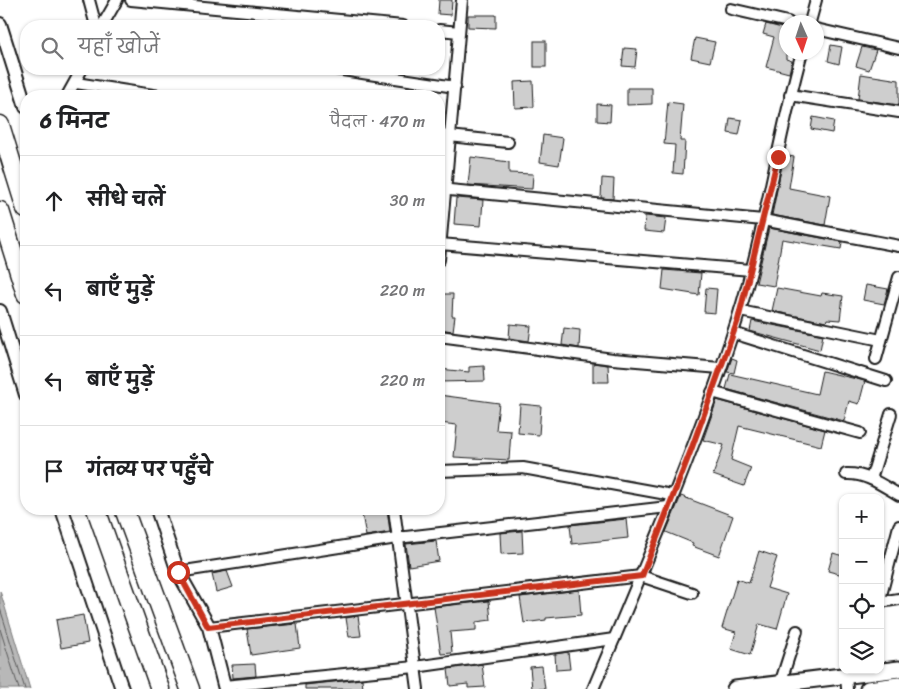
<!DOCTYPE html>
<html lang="hi">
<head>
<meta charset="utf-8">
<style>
	:root { --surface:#fff; --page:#f2f2f2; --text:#202124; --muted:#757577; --line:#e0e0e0 }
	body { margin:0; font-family:Sriracha,"Playpen Sans Deva",sans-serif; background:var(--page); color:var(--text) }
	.controls { position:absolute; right:15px; bottom:15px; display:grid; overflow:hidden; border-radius:10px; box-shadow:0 1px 4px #0004 }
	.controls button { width:45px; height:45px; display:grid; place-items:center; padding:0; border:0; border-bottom:1px solid var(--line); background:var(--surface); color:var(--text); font:25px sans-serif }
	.compass { position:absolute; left:779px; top:15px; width:45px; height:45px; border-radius:50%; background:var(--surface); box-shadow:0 1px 4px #0004; rotate:177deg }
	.stop { position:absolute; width:15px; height:15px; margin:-11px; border:4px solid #c8321e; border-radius:50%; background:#fff }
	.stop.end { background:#c8321e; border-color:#fff; box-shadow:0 1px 5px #0008 }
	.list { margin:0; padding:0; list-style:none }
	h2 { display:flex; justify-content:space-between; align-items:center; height:65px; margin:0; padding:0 20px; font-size:21px }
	h2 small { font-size:16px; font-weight:400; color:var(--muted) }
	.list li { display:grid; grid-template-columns:32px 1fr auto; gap:15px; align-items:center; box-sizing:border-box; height:90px; padding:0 20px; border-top:1px solid var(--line) }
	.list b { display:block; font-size:19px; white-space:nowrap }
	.list em { font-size:16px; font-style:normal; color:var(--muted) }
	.icon { flex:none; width:28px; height:28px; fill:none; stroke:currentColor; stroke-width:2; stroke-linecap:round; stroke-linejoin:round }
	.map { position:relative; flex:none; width:899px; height:689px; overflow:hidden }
	.search { position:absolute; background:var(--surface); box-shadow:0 1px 4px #0004; left:20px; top:20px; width:425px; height:55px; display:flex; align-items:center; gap:12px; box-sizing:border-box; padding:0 18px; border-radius:20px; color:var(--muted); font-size:19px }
	.panel { position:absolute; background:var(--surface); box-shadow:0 1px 4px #0004; left:20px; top:90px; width:425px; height:425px; border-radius:20px }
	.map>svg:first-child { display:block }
</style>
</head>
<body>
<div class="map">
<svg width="899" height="689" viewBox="0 0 899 689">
	<rect width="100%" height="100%" fill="#fff"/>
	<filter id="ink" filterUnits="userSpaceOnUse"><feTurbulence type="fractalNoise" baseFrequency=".02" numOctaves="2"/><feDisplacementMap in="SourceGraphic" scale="10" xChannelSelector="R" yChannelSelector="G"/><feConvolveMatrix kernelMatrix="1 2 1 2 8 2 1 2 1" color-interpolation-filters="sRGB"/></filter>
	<g filter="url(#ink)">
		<polygon fill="#b8b8b8" stroke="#7a7a7a" points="0,591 30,689 0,689"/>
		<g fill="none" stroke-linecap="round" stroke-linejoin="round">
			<g stroke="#5a5a5a" stroke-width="1">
				<polyline points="0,608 25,689"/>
				<polyline points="0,629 19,689"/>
			</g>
		</g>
		<g fill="#cecece" stroke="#1c1c1c">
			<polygon points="439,0 452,0 451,15 438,14"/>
			<polygon points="468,15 496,15 496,28 468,27"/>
			<polygon points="766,24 786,29 786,59 792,61 789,73 766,67 774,37 763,34"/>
			<polygon points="695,38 715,42 710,62 691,58"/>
			<rect x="534" y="41" width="12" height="26"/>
			<polygon points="831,45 842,47 839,64 828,61"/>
			<polygon points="862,47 876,50 869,70 856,66"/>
			<polygon points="624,48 637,49 635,67 622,66"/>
			<polygon points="861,74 899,80 899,105 858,99"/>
			<polygon points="533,81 534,107 515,108 514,82"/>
			<polygon points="627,88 652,88 652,104 627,105"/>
			<polygon points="668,102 683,104 680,141 685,141 683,174 673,173 675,145 664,144"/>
			<polygon points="597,104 611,105 610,122 597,121"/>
			<polygon points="813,117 834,121 832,133 811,129"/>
			<polygon points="730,118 742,120 739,135 728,133"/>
			<polygon points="543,135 563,138 559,165 540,162"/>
			<polygon points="784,155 794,157 789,188 830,196 825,225 772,215"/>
			<polygon points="471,157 509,162 509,173 533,174 532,189 468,185"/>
			<polygon points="602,178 614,179 613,199 601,198"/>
			<polygon points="456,198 483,200 481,226 454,224"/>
			<polygon points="645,216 666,218 664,233 644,231"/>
			<polygon points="769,228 842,242 841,249 782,239 774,286 756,283"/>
			<polygon points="664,270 701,273 699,295 662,289"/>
			<polygon points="866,285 888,289 884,304 863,300"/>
			<polygon points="706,288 717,289 715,313 704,312"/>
			<polygon points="777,288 821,296 822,293 843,296 840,320 827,319 826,322 772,311"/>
			<polygon points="440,294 453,294 452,316 455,316 453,331 439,329"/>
			<polygon points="752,321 823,335 820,350 750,331"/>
			<polygon points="510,324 531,326 529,341 509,338"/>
			<polygon points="564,328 580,330 579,348 562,345"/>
			<polygon points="732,358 737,360 734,373 727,372"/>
			<polygon points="593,363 608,365 609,382 593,382"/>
			<polygon points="484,366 485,381 439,382 439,369 469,372 469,367"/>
			<polygon points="822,371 865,381 859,404 849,401 844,421 726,389 730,374 817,394"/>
			<polygon points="439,395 499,403 496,430 511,431 509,460 454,457 457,425 439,423"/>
			<polygon points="717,400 825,430 821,446 739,426 731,460 751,468 744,486 713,475 724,445 703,440"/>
			<polygon points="520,404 541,406 539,435 518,433"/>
			<polygon points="681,496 733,516 719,556 692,546 693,543 666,532"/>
			<polygon points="361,509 387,509 390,532 366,536"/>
			<polygon points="626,519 628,538 572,544 570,525"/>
			<polygon points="522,531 523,553 501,554 500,533"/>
			<polygon points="436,541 439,561 409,566 406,544"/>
			<polygon points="759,551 777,557 767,588 787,594 777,629 759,624 750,655 731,649 736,632 722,628 737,579 749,583"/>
			<polygon points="833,553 843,556 843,575 828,571"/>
			<polygon points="227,571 233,587 216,592 212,574"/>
			<polygon points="579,590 581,615 546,618 546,620 524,623 520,597"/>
			<polygon points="489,601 491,620 476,622 476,630 450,632 452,653 441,654 434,607"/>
			<polygon points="83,615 88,643 61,648 56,620"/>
			<polygon points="358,616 361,636 349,637 346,618"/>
			<polygon points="297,624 300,648 251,655 247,629"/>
			<polygon points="568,652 570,669 556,670 555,654"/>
			<polygon points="255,664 256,676 233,678 232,665"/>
			<polygon points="482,664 485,687 468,688 468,684 450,686 448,669"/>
			<polygon points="542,666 545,689 532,689 530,667"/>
			<polygon points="362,679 363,689 305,689 305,685"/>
		</g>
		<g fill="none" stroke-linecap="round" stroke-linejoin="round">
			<defs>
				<g id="minor">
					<polyline points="89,0 96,26"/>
					<polyline points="131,0 403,26"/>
					<polyline points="731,9 788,22"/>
					<polyline points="810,22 816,0"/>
					<polyline points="102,26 117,0"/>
					<polyline points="816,29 899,48"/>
					<polyline points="439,30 459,32"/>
					<polyline points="336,69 455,87"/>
					<polyline points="76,83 159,96"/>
					<polyline points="790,95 899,112"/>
					<polyline points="67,96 82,69"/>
					<polyline points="439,135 508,142"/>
					<polyline points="439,189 763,220 899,246"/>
					<polyline points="440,244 751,270"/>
					<polyline points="439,260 462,0"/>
					<polyline points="740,311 881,340"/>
					<polyline points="733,333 886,381"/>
					<polyline points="439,336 613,359 720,368"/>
					<polyline points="876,359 899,277"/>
					<polyline points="712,392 860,433"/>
					<polyline points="439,471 523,468 672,495"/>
					<path d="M846,474C866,473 882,485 899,495"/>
					<polyline points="871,479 891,414"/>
					<polyline points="394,509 418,689"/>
					<polyline points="178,572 397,538 668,507"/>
					<polyline points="880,599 899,526"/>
					<polyline points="880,602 899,599"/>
					<polyline points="209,627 641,576 692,593"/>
					<polyline points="846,675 847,689"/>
					<polyline points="780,684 797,631"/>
					<polyline points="224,686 415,667 614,639"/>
					<path d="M593,689C644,568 697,446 737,320C765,233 777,141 802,52"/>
				</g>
				<g id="tertiary">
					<polyline points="0,24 26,107"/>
					<polyline points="0,311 26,395"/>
					<polyline points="62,509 122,689"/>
					<polyline points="157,509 178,572 209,627 225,689"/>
				</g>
				<g id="secondary">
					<polyline points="735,689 899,669"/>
					<polyline points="868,689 899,685"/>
				</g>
				<g id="trunk">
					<polyline points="0,125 26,209"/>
					<polyline points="0,211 26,294"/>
					<polyline points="96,509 160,689"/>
					<polyline points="124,509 190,689"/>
				</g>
			</defs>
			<use href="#minor" stroke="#1c1c1c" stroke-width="14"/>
			<use href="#tertiary" stroke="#1c1c1c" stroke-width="16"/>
			<use href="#secondary" stroke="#1c1c1c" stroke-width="19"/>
			<use href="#trunk" stroke="#1c1c1c" stroke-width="21"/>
			<use href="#minor" stroke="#fff" stroke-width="10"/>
			<use href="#tertiary" stroke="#fff" stroke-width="12"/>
			<use href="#secondary" stroke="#fff" stroke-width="15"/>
			<use href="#trunk" stroke="#fff" stroke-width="18"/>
		</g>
	</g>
	<g fill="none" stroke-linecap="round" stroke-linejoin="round" filter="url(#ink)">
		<polyline stroke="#c8321e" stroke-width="6" points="178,572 208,627 642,576 691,450 738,320 778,157"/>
	</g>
</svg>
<div class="controls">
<button>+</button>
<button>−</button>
<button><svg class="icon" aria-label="locate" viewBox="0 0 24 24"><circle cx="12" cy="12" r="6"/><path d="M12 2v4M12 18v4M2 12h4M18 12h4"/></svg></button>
<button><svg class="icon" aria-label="layers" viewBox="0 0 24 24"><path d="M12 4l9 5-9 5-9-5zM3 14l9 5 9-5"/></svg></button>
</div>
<svg class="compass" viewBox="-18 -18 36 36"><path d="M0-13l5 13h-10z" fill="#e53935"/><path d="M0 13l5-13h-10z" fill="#757577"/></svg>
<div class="stop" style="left:178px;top:572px"></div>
<div class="stop end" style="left:778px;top:157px"></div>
<div class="search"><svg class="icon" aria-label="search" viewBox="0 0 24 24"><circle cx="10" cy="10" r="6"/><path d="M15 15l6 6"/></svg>यहाँ खोजें</div>
<section class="panel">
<h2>6 मिनट<small>पैदल · 470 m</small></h2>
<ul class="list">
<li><svg class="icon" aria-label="ahead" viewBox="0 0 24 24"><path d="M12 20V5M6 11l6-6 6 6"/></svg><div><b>सीधे चलें</b></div><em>30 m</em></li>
<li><svg class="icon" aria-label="left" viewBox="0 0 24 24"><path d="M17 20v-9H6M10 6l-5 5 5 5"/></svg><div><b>बाएँ मुड़ें</b></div><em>220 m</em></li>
<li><svg class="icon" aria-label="left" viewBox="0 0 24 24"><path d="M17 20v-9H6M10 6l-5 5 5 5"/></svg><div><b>बाएँ मुड़ें</b></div><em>220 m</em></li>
<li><svg class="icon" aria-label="arrive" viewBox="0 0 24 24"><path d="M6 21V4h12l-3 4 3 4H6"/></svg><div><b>गंतव्य पर पहुँचे</b></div></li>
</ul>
</section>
</div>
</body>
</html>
